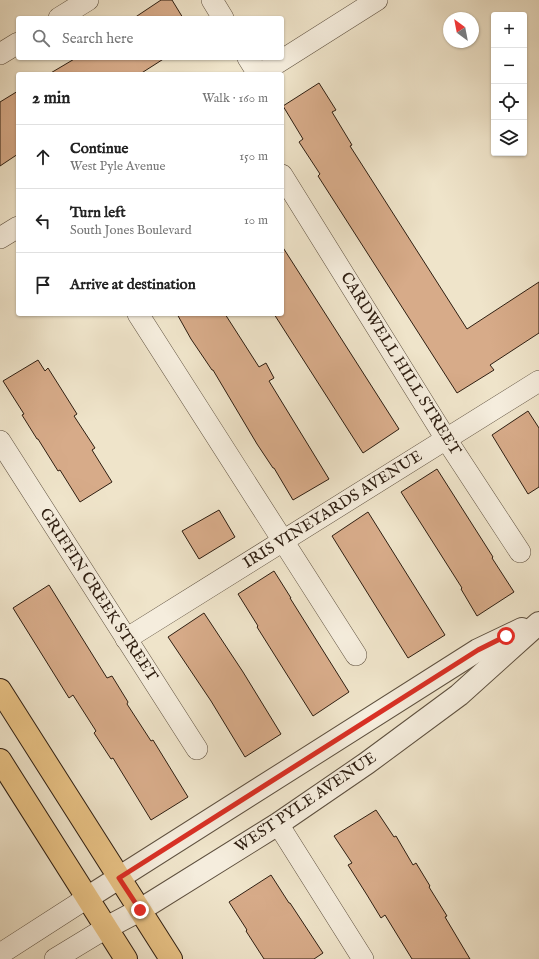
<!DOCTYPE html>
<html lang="en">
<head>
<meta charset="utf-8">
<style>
	:root { --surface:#fff; --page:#f2f2f2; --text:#222; --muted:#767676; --line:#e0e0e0 }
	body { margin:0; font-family:"IM FELL English",serif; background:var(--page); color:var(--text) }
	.controls { position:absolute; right:12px; top:12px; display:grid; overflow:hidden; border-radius:4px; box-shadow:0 1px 3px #0004 }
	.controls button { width:36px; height:36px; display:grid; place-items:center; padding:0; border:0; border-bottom:1px solid var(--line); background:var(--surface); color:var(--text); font:20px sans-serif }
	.compass { position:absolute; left:443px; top:12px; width:36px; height:36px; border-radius:50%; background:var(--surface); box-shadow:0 1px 3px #0004; rotate:328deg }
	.stop { position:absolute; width:12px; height:12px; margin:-9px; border:3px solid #d93025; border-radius:50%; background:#fff }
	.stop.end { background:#d93025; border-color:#fff; box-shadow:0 1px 4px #0008 }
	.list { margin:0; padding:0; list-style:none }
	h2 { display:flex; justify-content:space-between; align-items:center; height:52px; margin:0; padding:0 16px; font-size:17px }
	h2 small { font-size:13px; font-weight:400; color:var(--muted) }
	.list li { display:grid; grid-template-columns:26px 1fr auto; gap:12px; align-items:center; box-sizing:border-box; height:64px; padding:0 16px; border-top:1px solid var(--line) }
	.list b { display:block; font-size:15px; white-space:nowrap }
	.list p { margin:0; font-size:13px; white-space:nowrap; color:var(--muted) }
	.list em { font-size:13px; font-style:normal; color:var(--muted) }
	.icon { flex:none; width:22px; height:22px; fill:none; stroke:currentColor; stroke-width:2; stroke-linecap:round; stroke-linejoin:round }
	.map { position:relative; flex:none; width:539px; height:959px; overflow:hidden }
	.search { position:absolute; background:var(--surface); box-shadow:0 1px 3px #0004; left:16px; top:16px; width:268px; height:44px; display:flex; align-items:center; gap:10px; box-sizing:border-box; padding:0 14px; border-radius:4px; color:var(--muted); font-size:15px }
	.panel { position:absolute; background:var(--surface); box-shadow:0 1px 3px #0004; left:16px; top:72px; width:268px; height:244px; border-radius:4px }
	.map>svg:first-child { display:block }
</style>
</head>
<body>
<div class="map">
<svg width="539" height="959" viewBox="0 0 539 959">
	<rect width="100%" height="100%" fill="#efe4ca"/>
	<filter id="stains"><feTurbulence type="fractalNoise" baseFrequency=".005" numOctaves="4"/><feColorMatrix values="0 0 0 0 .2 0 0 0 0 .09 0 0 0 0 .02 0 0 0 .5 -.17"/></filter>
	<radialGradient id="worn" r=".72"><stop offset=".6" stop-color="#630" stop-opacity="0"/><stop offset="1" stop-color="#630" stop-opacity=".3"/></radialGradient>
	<g fill="#d7ab89" stroke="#2e1e11">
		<polygon points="161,0 172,0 183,18 134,18"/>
		<polygon points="76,58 165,58 140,74 49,74"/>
		<polygon points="319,83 336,110 332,112 352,145 350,146 467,329 539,282 539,333 490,365 494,370 457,393 318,176 320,174 299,142 303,139 283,106"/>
		<polygon points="18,91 18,154 0,166 0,102"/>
		<polygon points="282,246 399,429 363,453 274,314 282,314"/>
		<polygon points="177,314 225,314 259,367 266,363 274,378 269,381 329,479 293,500 274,468 273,468 257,444 213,370 212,370 191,339"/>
		<polygon points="38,360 45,371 48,368 77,414 74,416 95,448 92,450 112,482 80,502 60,470 58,471 38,439 37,439 22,415 24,414 3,381"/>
		<polygon points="528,411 539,428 539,487 528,494 492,435"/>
		<polygon points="437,469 493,557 492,558 514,592 477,616 461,589 462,588 401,492"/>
		<polygon points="219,510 235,537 199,559 182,531"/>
		<polygon points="368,512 445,635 408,658 332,536"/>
		<polygon points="274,571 291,598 290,598 349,692 313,716 257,627 258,626 238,594"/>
		<polygon points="49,585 107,678 112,676 128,702 127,704 151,741 153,740 188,797 151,820 113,758 111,759 94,733 96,731 73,695 69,698 13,608"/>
		<polygon points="204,613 243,672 281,734 245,757 211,701 168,637"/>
		<polygon points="376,810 394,837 396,836 413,865 416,863 430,886 429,887 447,916 445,917 470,959 412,959 385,915 381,918 367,895 348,865 352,863 334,836"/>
		<polygon points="271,875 289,903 290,903 323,953 314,959 264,959 246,931 247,930 229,902"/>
	</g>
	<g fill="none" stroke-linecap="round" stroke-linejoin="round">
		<defs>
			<g id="minor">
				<polyline points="212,0 223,18"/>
				<polyline points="59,18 88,0"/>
				<polyline points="0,54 18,43"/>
				<polyline points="248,58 258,74"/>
				<polyline points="260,74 377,0"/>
				<polyline points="282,175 446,439 520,552"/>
				<polyline points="0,238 18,227"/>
				<polyline points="138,314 356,655"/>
				<polyline points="0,441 197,749"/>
				<polyline points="126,639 539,381"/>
				<polyline points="278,824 363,959"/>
				<polyline points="0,954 87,898"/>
				<polyline points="55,959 106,928"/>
			</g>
			<g id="tertiary">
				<polyline points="87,898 478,650 522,629"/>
				<polyline points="106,928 140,910 278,824 367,763 459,695 539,623"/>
			</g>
			<g id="primary">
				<polyline points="0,690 171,959"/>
				<polyline points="0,760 126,959"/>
			</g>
		</defs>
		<use href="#minor" stroke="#5e503f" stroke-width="22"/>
		<use href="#tertiary" stroke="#5e503f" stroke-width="24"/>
		<use href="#primary" stroke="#2e1e11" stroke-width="24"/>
		<use href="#minor" stroke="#f5eddd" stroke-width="21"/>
		<use href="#tertiary" stroke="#f5eddd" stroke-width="22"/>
		<use href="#primary" stroke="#e8c285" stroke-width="22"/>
	</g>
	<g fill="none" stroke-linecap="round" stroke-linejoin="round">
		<polyline stroke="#d93025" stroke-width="5" points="140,910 119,878 478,650 506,636"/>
	</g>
	<g text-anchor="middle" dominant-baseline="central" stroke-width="3" stroke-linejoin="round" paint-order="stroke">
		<g font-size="16" fill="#2e1e11" stroke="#f5eddd">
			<text transform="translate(400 364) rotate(58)">CARDWELL HILL STREET</text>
			<text transform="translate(333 510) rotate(-32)">IRIS VINEYARDS AVENUE</text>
			<text transform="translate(98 595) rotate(57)">GRIFFIN CREEK STREET</text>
			<text transform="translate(306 803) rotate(-34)">WEST PYLE AVENUE</text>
		</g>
	</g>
	<rect width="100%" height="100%" filter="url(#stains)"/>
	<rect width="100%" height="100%" fill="url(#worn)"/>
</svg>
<div class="controls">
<button>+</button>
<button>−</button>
<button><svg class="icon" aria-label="locate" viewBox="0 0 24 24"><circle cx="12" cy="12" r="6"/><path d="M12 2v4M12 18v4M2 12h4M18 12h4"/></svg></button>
<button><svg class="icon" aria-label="layers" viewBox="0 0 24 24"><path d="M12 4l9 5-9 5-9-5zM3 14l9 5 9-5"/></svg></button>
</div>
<svg class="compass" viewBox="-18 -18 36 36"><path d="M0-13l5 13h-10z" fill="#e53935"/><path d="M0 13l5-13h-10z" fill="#767676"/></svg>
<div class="stop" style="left:506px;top:636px"></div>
<div class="stop end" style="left:140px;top:910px"></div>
<div class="search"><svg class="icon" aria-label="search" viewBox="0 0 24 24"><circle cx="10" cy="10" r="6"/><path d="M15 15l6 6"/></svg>Search here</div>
<section class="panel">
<h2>2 min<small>Walk · 160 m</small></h2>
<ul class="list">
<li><svg class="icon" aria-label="ahead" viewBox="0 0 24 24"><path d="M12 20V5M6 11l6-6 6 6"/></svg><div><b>Continue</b><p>West Pyle Avenue</p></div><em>150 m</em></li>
<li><svg class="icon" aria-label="left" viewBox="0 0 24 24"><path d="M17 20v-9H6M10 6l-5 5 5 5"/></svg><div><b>Turn left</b><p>South Jones Boulevard</p></div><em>10 m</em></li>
<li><svg class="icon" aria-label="arrive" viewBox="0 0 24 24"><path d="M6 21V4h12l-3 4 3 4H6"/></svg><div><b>Arrive at destination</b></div></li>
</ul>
</section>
</div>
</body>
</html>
